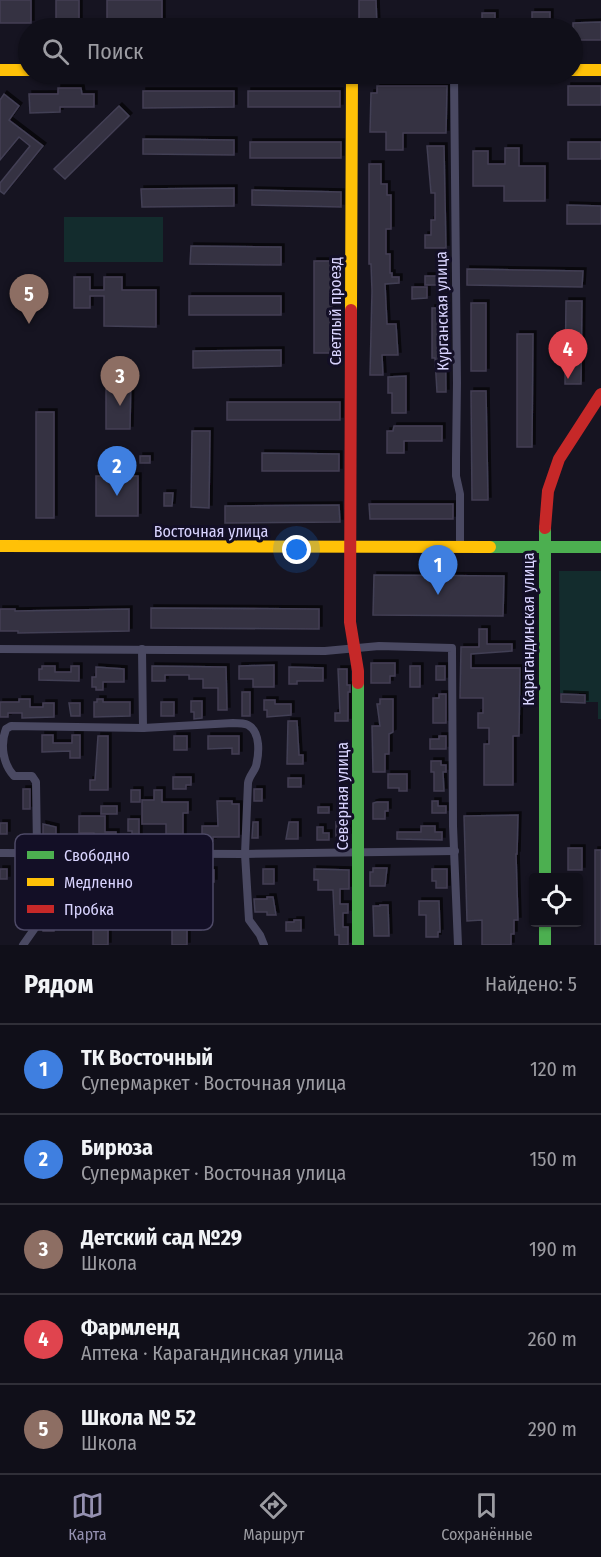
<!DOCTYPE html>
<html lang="ru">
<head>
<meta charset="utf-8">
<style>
	:root { --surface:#100f19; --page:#1e1d26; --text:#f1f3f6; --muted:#9c9ca2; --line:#302f38; --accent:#9591b1 }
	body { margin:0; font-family:"Fira Sans Condensed",sans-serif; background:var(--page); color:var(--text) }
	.controls { position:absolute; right:18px; bottom:18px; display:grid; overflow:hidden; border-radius:6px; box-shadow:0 2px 4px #0004 }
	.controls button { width:54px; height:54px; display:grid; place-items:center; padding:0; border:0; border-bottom:2px solid var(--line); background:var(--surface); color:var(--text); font:30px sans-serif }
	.you { position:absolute; left:297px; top:550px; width:21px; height:21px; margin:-15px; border:4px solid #fff; border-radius:50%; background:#1a73e8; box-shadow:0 0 0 9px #1a73e833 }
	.badge { display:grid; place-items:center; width:39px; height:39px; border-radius:50%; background:var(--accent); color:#fff; font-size:20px; font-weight:700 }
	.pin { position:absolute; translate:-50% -50px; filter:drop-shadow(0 2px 3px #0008) }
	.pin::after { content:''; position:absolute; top:32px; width:21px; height:18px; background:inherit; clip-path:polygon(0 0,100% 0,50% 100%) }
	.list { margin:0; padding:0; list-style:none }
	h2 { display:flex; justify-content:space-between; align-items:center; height:78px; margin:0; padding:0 24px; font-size:26px }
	h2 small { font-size:20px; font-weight:400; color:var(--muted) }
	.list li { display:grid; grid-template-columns:39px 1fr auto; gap:18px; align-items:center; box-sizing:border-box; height:90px; padding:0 24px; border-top:2px solid var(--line) }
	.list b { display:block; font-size:22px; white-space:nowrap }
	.list p { margin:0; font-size:20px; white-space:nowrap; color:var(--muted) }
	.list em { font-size:20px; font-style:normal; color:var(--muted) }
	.icon { flex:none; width:33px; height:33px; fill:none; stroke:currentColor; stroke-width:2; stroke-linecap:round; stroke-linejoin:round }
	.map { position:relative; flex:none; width:601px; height:945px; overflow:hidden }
	.search { position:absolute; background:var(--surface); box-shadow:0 2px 4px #0004; left:18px; right:18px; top:18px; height:66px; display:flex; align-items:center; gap:15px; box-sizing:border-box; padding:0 21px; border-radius:33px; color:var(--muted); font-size:22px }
	.sheet { height:528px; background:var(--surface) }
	nav { display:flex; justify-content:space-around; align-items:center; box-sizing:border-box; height:84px; border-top:2px solid var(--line); background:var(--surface); font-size:16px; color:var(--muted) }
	nav a { display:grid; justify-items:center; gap:3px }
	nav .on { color:var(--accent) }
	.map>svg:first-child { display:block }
</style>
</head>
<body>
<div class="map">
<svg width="601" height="945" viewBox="0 0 601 945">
	<defs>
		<filter id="shadow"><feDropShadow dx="3" dy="-3" stdDeviation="0" flood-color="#0009"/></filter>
	</defs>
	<rect width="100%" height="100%" fill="#161421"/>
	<g fill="#132c2d">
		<rect x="64" y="217" width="99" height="45"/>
		<polygon points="559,571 601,571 601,719 598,719 598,702 586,702 586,693 560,693"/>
	</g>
	<g fill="#343243" stroke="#433f54" stroke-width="1.5" filter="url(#shadow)">
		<rect x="0" y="0" width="31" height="23"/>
		<rect x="56" y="0" width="23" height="25"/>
		<rect x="107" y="0" width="55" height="28"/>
		<polygon points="359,0 376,0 377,28 359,28"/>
		<rect x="532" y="12" width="18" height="16"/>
		<rect x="482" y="13" width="13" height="15"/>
		<polygon points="601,22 601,40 573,40 573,23"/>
		<polygon points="377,86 447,86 446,133 403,133 403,150 386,150 386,132 370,132 371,93 377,93"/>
		<rect x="568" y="86" width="33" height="19"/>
		<polygon points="58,88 81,88 82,94 94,94 94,107 60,107 60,112 30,113 29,94 58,94"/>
		<polygon points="143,91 234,91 234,107 143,108"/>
		<rect x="248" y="91" width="92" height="16"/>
		<polygon points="4,94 19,106 9,120 43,146 4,194 0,191 0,183 30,146 19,137 0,160 0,100"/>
		<polygon points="119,106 129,116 65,179 54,169"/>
		<polygon points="143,139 234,140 234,155 143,154"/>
		<rect x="250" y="142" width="91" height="16"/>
		<rect x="568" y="142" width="33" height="17"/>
		<polygon points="427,146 444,146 446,248 425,248 425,235 431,235 431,220 435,220 435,193 431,193"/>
		<polygon points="505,148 519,148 519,166 545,166 545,201 504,201 504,186 473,186 473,151 488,151 488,164 505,164"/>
		<polygon points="369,164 381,164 381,184 387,184 387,195 391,195 391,229 386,229 386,254 390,254 390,273 392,273 392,277 399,277 399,283 385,284 387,324 396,324 398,355 382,355 383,375 370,375 372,291 371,264 369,264"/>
		<polygon points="234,188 234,206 142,207 141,189"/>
		<polygon points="252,190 341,192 341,207 252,205"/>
		<polygon points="567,205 601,206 601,224 567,224"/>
		<polygon points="191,246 281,247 281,265 190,264"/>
		<rect x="314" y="261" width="18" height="92"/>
		<polygon points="467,269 583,271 582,287 467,285"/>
		<rect x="425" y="276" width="21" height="9"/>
		<polygon points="74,277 90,277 90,290 104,290 104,277 122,277 122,290 156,290 156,327 104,326 104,296 90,296 90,308 74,308"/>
		<polygon points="412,287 427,287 427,298 412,299"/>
		<rect x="189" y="296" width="92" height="19"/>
		<polygon points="566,301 582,301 581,384 565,384"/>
		<rect x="471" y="303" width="15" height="68"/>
		<polygon points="432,308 445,308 446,392 437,392 435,358 432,358"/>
		<polygon points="517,334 533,334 532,447 517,447"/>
		<polygon points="281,350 281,366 193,368 193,351"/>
		<polygon points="106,374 131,374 130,429 106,429"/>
		<polygon points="406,376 406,413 392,413 392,393 388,393 388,377"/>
		<polygon points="471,391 486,391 488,500 472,500"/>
		<rect x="227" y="402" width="113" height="18"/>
		<rect x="36" y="412" width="18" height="106"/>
		<polygon points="394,426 442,426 442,441 404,441 404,453 387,453 387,431 393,431"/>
		<polygon points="192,431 210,431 209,508 191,507"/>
		<polygon points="262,453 339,454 339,471 262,471"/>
		<rect x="140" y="456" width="10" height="7"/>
		<rect x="96" y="476" width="42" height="40"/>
		<polygon points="164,493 173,493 172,506 164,506"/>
		<polygon points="369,504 453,504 453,519 370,519"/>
		<polygon points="339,505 340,522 225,523 225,506"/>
		<polygon points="374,575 504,576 503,616 373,615"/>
		<polygon points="151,608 319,609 319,629 151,628"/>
		<polygon points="0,609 15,609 15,611 129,609 129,631 18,633 18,631 0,631"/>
		<polygon points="479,629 487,629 487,644 512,644 512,651 471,654 471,668 520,668 519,736 513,736 513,785 484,785 484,744 489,744 489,728 478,728 478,713 483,713 483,698 460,698 461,647 479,647"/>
		<polygon points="371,663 395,663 395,676 390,676 390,683 371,683"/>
		<polygon points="274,665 274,687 253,687 253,679 239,679 239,666"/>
		<polygon points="42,666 55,666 55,672 71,672 71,666 79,666 79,681 39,680 39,669 42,669"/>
		<polygon points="152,666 226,667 227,710 218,710 218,688 203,688 203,679 189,679 189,675 165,675 165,681 152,681"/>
		<rect x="410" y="666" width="10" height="21"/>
		<rect x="436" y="666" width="9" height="14"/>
		<polygon points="96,667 124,669 124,682 103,682 103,690 96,690 96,687 92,687 92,677 96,677"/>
		<polygon points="289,667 323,668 323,681 297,681 297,684 289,684"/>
		<polygon points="338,669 347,669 347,685 350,685 350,692 348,692 348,721 335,721 335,713 340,713"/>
		<rect x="242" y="692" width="8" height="24"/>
		<polygon points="439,694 446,694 446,723 433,723 433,698 439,698"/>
		<polygon points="561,694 585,695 585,703 561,702"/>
		<polygon points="19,699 30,699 30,707 43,707 43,703 54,703 54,717 22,718 22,713 8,713 8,717 0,717 0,702 19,702"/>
		<polygon points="97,699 103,699 103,702 130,702 130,716 94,717 94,702 97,702"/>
		<polygon points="380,699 393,699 393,732 389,734 389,754 385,754 385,772 373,772 372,726 380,726 377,704 380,704"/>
		<polygon points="264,700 275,700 275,704 291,704 291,715 267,717 267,710 264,710"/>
		<polygon points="191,701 202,701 202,718 194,719 194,712 191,712"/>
		<rect x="161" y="702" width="13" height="14"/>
		<polygon points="69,703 80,703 80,716 71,716"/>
		<polygon points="288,721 297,721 299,755 303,755 303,764 287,764"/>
		<polygon points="42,735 53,735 53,743 72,743 72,735 80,735 80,758 70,758 70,751 42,752"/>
		<polygon points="98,736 108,736 108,790 90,790 90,780 95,780"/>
		<rect x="174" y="736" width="13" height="14"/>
		<polygon points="208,736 239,736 239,754 232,754 232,748 208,749"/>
		<polygon points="439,736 446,736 446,749 430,749 430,739 439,739"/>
		<polygon points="431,761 441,761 441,765 446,765 446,772 443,772 444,791 434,791 434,772 431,772"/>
		<polygon points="388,774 407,774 407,791 399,791 399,788 388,788"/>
		<polygon points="173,777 191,777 191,785 186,785 186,789 173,789"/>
		<rect x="288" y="778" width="13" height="9"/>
		<rect x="23" y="789" width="7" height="20"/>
		<rect x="254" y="789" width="8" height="12"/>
		<rect x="131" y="790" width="9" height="12"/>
		<polygon points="154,790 162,790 162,802 188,802 188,813 183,813 183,839 166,839 166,824 142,824 142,800 154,800"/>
		<polygon points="217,801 232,801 232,804 239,804 239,837 213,837 213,841 202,841 202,826 218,826"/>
		<polygon points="432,801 438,801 438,806 446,806 446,813 432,813"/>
		<polygon points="377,802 388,802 388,811 385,811 385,819 373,819 373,803"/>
		<rect x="101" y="806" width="16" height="8"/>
		<rect x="318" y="807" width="11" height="6"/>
		<polygon points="518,815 517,854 516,854 518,920 514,920 514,934 511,934 511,945 482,945 482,920 467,921 464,816"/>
		<polygon points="79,816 105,816 105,832 116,832 116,840 94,840 94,833 79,833"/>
		<polygon points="128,819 139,819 139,839 132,839 132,831 128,831"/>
		<polygon points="253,822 258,822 258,838 252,838"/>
		<polygon points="289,822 298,822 298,839 286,839"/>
		<polygon points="336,822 348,824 348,836 336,836"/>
		<rect x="0" y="823" width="7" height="11"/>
		<polygon points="43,824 56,827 56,839 43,839"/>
		<polygon points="421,826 435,826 435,832 442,832 442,840 397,839 397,832 421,832"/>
		<polygon points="317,827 323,827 323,833 329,833 329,840 317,840"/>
		<rect x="568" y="848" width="14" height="22"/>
		<rect x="595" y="850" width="6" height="95"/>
		<polygon points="373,868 387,868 385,886 370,886 370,872 373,872"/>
		<rect x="0" y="869" width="7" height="10"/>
		<polygon points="44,869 83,869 83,883 73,883 73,877 51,877 51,893 61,893 61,900 56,900 54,931 43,931"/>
		<rect x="263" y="869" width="11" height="15"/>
		<polygon points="314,869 349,870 349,889 340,889 340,904 348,904 348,913 343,913 343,927 348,927 348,945 339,945 339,935 335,935 333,890 318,890 318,880 314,880"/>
		<polygon points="432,869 447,869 447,888 436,888 436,881 432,881"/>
		<polygon points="155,870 164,870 164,894 176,894 176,870 214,870 214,882 189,882 189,905 182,905 182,902 164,902 164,920 150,920 150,911 156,911 156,886 150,886 150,877 155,877"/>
		<polygon points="267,897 273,897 276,915 267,915 267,912 255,912 254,899 267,899"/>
		<polygon points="419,901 439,901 440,932 438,932 438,937 426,937 426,915 419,915"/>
		<polygon points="380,905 388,905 389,936 374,936 373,906 380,906"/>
		<rect x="93" y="919" width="15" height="26"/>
		<polygon points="193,919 201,919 201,930 187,930 187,945 172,945 172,923 193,922"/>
		<polygon points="294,920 301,920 301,931 286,931 286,922 294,922"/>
	</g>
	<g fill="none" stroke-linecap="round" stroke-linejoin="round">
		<g stroke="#4a4962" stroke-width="8">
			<polyline points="454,74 457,383 456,458 456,476 460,494 460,548"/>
			<polyline points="0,649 325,651 379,646 452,648 453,826 458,945"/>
			<polyline points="142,649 143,728"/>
			<polyline points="0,853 245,854 455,851"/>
			<path d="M23,945L35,928L38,915L36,782L32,776H14C3,764 0,745 6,729L11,726L143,728L233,723C237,723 244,723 248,725C261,732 259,754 256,766C254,772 249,776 248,783L245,854L249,920L260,935L264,945"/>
		</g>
		<g stroke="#4caf50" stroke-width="12">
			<polyline points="490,547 601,547"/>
			<polyline points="358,683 358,945"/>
			<polyline points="545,878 545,528"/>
			<polyline points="545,922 545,945"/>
		</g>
		<g stroke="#ffc107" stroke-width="12">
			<polyline points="0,70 28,70"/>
			<polyline points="572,70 601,70"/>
			<polyline points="351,310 352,74"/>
			<polyline points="0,546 490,547"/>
		</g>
		<g stroke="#c62828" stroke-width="12">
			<polyline points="351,310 350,622 358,671 358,683"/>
			<polyline points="545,528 548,491 559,459 601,394"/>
		</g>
	</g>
	<g text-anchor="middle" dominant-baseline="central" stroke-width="6" stroke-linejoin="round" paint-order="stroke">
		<g font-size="16" fill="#d9d4ff" stroke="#130f26">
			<text transform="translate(335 311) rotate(-90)">Светлый проезд</text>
			<text transform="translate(442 311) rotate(-91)">Курганская улица</text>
			<text x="211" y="531">Восточная улица</text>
			<text transform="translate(528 629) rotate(-90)">Карагандинская улица</text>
			<text transform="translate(342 796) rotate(-90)">Северная улица</text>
		</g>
	</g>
	<rect x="15" y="834" width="198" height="96" rx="9" fill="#130f26" stroke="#4e4a67" stroke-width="1.5"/>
	<rect x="27" y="851" width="27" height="8" fill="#4caf50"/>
	<rect x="27" y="878" width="27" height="8" fill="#ffc107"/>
	<rect x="27" y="905" width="27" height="8" fill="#c62828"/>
	<g font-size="16" fill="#d9d4ff">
		<text x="64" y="861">Свободно</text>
		<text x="64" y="888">Медленно</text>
		<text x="64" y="915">Пробка</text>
	</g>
</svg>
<div class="controls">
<button><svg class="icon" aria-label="locate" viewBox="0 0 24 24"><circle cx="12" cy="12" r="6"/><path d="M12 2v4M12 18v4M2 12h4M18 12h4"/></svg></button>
</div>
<div class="you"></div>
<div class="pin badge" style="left:438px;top:595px;background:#3f7fe0">1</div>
<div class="pin badge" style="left:117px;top:496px;background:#3f7fe0">2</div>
<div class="pin badge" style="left:120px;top:406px;background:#8d6e63">3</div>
<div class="pin badge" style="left:568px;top:379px;background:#e0444e">4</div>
<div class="pin badge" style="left:29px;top:324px;background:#8d6e63">5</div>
<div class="search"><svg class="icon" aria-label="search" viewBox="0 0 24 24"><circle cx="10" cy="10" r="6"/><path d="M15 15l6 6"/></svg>Поиск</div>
</div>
<section class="sheet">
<h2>Рядом<small>Найдено: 5</small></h2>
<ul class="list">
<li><span class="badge" style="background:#3f7fe0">1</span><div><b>ТК Восточный</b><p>Супермаркет · Восточная улица</p></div><em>120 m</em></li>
<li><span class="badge" style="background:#3f7fe0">2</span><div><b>Бирюза</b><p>Супермаркет · Восточная улица</p></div><em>150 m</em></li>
<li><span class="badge" style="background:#8d6e63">3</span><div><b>Детский сад №29</b><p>Школа</p></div><em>190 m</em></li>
<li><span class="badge" style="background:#e0444e">4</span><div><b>Фармленд</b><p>Аптека · Карагандинская улица</p></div><em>260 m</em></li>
<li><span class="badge" style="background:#8d6e63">5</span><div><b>Школа № 52</b><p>Школа</p></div><em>290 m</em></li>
</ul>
</section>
<nav>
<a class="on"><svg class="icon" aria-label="map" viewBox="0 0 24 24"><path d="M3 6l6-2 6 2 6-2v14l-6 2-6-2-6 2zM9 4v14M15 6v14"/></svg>Карта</a>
<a><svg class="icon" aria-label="directions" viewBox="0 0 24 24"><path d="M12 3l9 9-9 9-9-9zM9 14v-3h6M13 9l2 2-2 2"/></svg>Маршрут</a>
<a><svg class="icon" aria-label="saved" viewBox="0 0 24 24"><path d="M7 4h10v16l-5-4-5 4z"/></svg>Сохранённые</a>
</nav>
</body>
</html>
